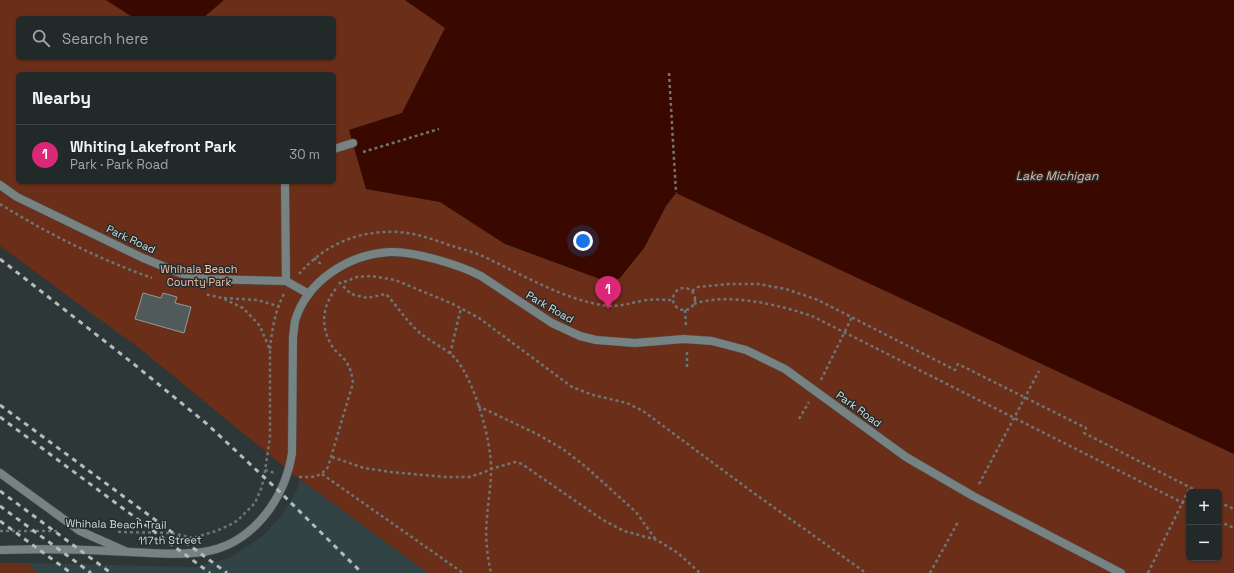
<!DOCTYPE html>
<html lang="en">
<head>
<meta charset="utf-8">
<style>
	:root { --surface:#222929; --page:#2a3131; --text:#f1f3f6; --muted:#a2a6a8; --line:#3f4546; --accent:#db2777 }
	body { margin:0; font-family:"Space Grotesk",sans-serif; background:var(--page); color:var(--text) }
	.controls { position:absolute; right:12px; bottom:12px; display:grid; overflow:hidden; border-radius:6px; box-shadow:0 1px 3px #0004 }
	.controls button { width:36px; height:36px; display:grid; place-items:center; padding:0; border:0; border-bottom:1px solid var(--line); background:var(--surface); color:var(--text); font:20px sans-serif }
	.you { position:absolute; left:583px; top:241px; width:14px; height:14px; margin:-10px; border:3px solid #fff; border-radius:50%; background:#1a73e8; box-shadow:0 0 0 6px #1a73e833 }
	.badge { display:grid; place-items:center; width:26px; height:26px; border-radius:50%; background:var(--accent); color:#fff; font-size:13px; font-weight:700 }
	.pin { position:absolute; translate:-50% -33px; filter:drop-shadow(0 1px 2px #0008) }
	.pin::after { content:''; position:absolute; top:21px; width:14px; height:12px; background:inherit; clip-path:polygon(0 0,100% 0,50% 100%) }
	.list { margin:0; padding:0; list-style:none }
	h2 { display:flex; justify-content:space-between; align-items:center; height:52px; margin:0; padding:0 16px; font-size:17px }
	h2 small { font-size:13px; font-weight:400; color:var(--muted) }
	.list li { display:grid; grid-template-columns:26px 1fr auto; gap:12px; align-items:center; box-sizing:border-box; height:60px; padding:0 16px; border-top:1px solid var(--line) }
	.list b { display:block; font-size:15px; white-space:nowrap }
	.list p { margin:0; font-size:13px; white-space:nowrap; color:var(--muted) }
	.list em { font-size:13px; font-style:normal; color:var(--muted) }
	.icon { flex:none; width:22px; height:22px; fill:none; stroke:currentColor; stroke-width:2; stroke-linecap:round; stroke-linejoin:round }
	.map { position:relative; flex:none; width:1234px; height:573px; overflow:hidden }
	.search { position:absolute; background:var(--surface); box-shadow:0 1px 3px #0004; left:16px; top:16px; width:320px; height:44px; display:flex; align-items:center; gap:10px; box-sizing:border-box; padding:0 14px; border-radius:6px; color:var(--muted); font-size:15px }
	.panel { position:absolute; background:var(--surface); box-shadow:0 1px 3px #0004; left:16px; top:72px; width:320px; height:112px; border-radius:6px }
	.map>svg:first-child { display:block }
</style>
</head>
<body>
<div class="map">
<svg width="1234" height="573" viewBox="0 0 1234 573">
	<rect width="100%" height="100%" fill="#2e3737"/>
	<polygon fill="#314344" points="300,479 428,573 38,573 27,563 195,567 229,558 262,537 282,515 296,492"/>
	<g fill="#6b2e19" fill-rule="evenodd">
		<path d="M0,0H106L134,18H18V58H334V18H203L224,0H405L445,28L402,113L349,130L366,189L440,202L505,244L600,279L611,281L620,278L644,248L666,206L676,193L1234,454V573H428L293,474L143,351L0,246ZM18,74H334V182H18ZM1189,492H1219V558H1189Z"/>
		<polygon points="0,563 27,563 38,573 0,573"/>
	</g>
	<g fill="#390900">
		<polygon points="106,0 224,0 203,18 134,18"/>
		<polygon points="405,0 1234,0 1234,454 676,193 666,206 644,248 620,278 611,281 600,279 505,244 440,202 366,189 349,130 402,113 445,28"/>
	</g>
	<polygon fill="#505a5a" stroke="#909b9b" points="143,293 161,298 163,293 177,297 175,303 191,307 184,333 135,319"/>
	<g fill="none" stroke-linecap="round" stroke-linejoin="round">
		<defs>
			<g id="service">
				<polyline points="334,149 353,143"/>
				<polyline points="285,182 286,281"/>
				<polyline points="0,473 80,531 125,551"/>
			</g>
			<polyline id="minor" points="0,185 17,197 143,258 180,273 205,279 286,281 309,294"/>
			<path id="tertiary" d="M0,550C36,549 73,549 109,551C140,552 172,556 203,552C252,545 285,499 292,453L293,337C294,332 294,326 295,321C307,280 350,254 390,252C414,251 460,265 481,276L552,323L580,336L596,340L635,343L684,339L712,341L746,350L785,369L906,457L973,496L1121,573"/>
		</defs>
		<use href="#service" stroke="#4c5354" stroke-width="9"/>
		<use href="#minor" stroke="#4c5354" stroke-width="9"/>
		<use href="#tertiary" stroke="#4c5354" stroke-width="9"/>
		<g stroke="#6d7575" stroke-width="2.5" stroke-dasharray="3 3" stroke-linecap="butt">
			<polyline points="669,73 676,193"/>
			<polyline points="363,152 439,129"/>
			<path d="M0,204C48,234 99,259 152,278"/>
			<polyline points="314,258 322,265"/>
			<path d="M299,274C325,244 359,230 398,232C416,233 432,239 449,245C459,248 470,251 480,255C520,273 558,297 601,305C617,308 630,303 646,300C655,299 664,300 673,300"/>
			<path d="M339,282L351,294L367,298L386,294C398,307 407,322 420,333C431,342 445,348 455,358C474,379 492,442 491,470C491,486 488,502 487,518C485,536 487,555 491,573"/>
			<polyline points="344,282 357,277 371,276 395,280 453,304 479,318 572,387 593,395 627,403 643,411 751,491 866,573"/>
			<circle cx="684" cy="299" r="11"/>
			<polyline points="692,291 698,287 729,284 758,284 786,289 818,300 955,370 958,364 1086,428 1084,433 1199,492"/>
			<polyline points="224,298 257,300 278,306"/>
			<path d="M694,304C726,292 782,305 814,317L1189,506"/>
			<polyline points="685,310 686,327"/>
			<path d="M270,349C272,329 275,311 284,294"/>
			<polyline points="687,352 687,370"/>
			<polyline points="450,354 461,308"/>
			<polyline points="821,380 852,317"/>
			<polyline points="478,406 537,434 563,449 586,467 636,512 656,540"/>
			<polyline points="799,419 809,402"/>
			<polyline points="332,457 364,468 391,472 445,477 469,477 482,473 491,469 515,462 522,464 532,471 603,520 624,531 657,540 678,553 700,573"/>
			<polyline points="265,470 275,473"/>
			<polyline points="322,474 463,573"/>
			<path d="M299,477C313,477 319,478 328,467L353,383C352,374 350,366 344,359C340,355 335,351 332,346C319,324 323,304 338,286"/>
			<polyline points="979,484 1039,371"/>
			<polyline points="1219,502 1234,509"/>
			<polyline points="1219,521 1234,528"/>
			<polyline points="0,531 57,531"/>
			<polyline points="118,532 172,533 193,538 216,531 234,523 239,519 255,503 261,489 264,478 270,437 270,350 260,326 243,308 222,298 205,294"/>
			<polyline points="930,573 958,522"/>
			<polyline points="1148,573 1190,487"/>
		</g>
		<use href="#service" stroke="#778282" stroke-width="8"/>
		<use href="#minor" stroke="#778282" stroke-width="8"/>
		<use href="#tertiary" stroke="#778282" stroke-width="8"/>
		<g stroke="#b5bbbb" stroke-width="3" stroke-dasharray="5 5" stroke-linecap="butt">
			<polyline points="0,259 135,365 207,424 280,492 362,573"/>
			<polyline points="0,405 227,573"/>
			<polyline points="0,417 210,573"/>
			<polyline points="0,491 111,573"/>
			<polyline points="0,506 91,573"/>
			<polyline points="0,521 71,573"/>
		</g>
	</g>
	<g text-anchor="middle" dominant-baseline="central" stroke-width="3" stroke-linejoin="round" paint-order="stroke">
		<g font-size="11" fill="#d7dcdd" stroke="#242d2d">
			<text transform="translate(131 239) rotate(25)">Park Road</text>
			<text transform="translate(550 307) rotate(30)">Park Road</text>
			<text transform="translate(859 409) rotate(36)">Park Road</text>
			<text transform="translate(116 524) rotate(1)">Whihala Beach Trail</text>
			<text transform="translate(170 540) rotate(-1)">117th Street</text>
		</g>
		<g font-size="11" fill="#f9bba7" stroke="#242d2d">
			<text x="199" y="269">Whihala Beach<tspan x="199" dy="13">County Park</tspan></text>
		</g>
		<g font-size="12" font-style="italic" fill="#f3b6a1" stroke="#242d2d">
			<text x="1057" y="176">Lake Michigan</text>
		</g>
	</g>
</svg>
<div class="controls">
<button>+</button>
<button>−</button>
</div>
<div class="you"></div>
<div class="pin badge" style="left:608px;top:309px">1</div>
<div class="search"><svg class="icon" aria-label="search" viewBox="0 0 24 24"><circle cx="10" cy="10" r="6"/><path d="M15 15l6 6"/></svg>Search here</div>
<section class="panel">
<h2>Nearby<small></small></h2>
<ul class="list">
<li><span class="badge">1</span><div><b>Whiting Lakefront Park</b><p>Park · Park Road</p></div><em>30 m</em></li>
</ul>
</section>
</div>
</body>
</html>
